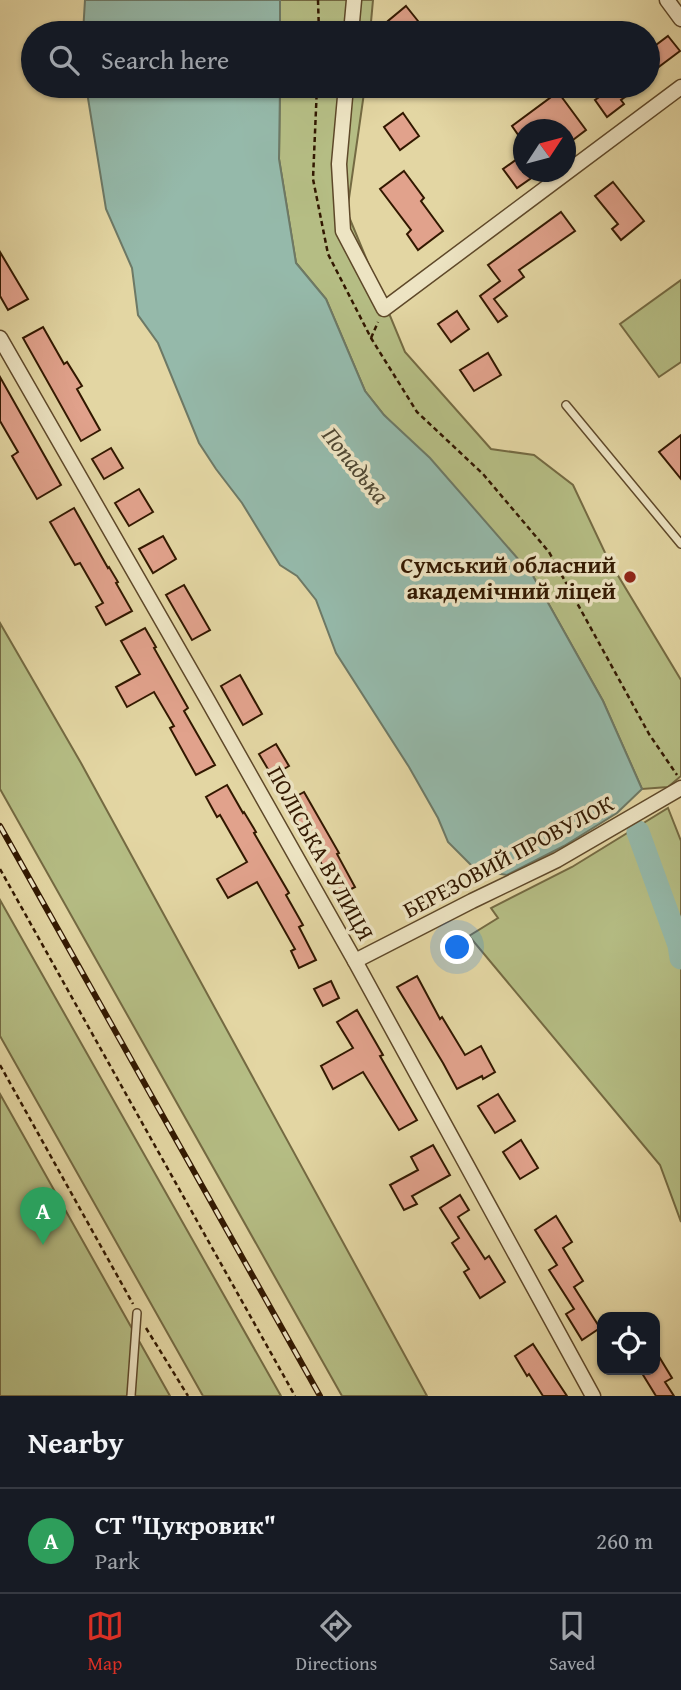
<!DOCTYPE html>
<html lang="en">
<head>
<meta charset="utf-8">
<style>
	:root { --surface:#171b24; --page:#20242c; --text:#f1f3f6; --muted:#9ea1a6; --line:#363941; --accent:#d93025 }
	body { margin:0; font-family:"Gentium Book Plus",serif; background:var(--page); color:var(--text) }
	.controls { position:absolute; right:21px; bottom:21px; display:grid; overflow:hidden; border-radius:14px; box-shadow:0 2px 5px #0004 }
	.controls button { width:63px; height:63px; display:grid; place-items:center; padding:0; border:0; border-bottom:2px solid var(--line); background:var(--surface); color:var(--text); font:35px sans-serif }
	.compass { position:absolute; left:513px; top:119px; width:63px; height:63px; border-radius:50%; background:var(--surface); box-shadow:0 2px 5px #0004; rotate:54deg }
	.you { position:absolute; left:458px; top:948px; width:24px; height:24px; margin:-18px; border:5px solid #fff; border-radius:50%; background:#1a73e8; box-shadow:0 0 0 10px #1a73e833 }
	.badge { display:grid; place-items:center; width:46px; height:46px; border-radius:50%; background:var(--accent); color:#fff; font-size:23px; font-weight:700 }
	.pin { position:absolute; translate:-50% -58px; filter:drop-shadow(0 2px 4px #0008) }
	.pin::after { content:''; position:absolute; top:37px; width:24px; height:21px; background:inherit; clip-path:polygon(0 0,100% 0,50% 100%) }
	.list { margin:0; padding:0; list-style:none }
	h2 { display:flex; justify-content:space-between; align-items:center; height:91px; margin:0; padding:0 28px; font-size:30px }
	h2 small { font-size:23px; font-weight:400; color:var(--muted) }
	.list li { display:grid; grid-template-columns:46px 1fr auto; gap:21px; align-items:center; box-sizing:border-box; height:105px; padding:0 28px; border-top:2px solid var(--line) }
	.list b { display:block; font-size:26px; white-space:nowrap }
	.list p { margin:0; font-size:23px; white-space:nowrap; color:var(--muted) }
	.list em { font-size:23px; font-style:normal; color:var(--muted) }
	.icon { flex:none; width:38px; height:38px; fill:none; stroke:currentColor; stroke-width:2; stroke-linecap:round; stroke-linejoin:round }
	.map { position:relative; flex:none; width:681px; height:1396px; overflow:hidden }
	.search { position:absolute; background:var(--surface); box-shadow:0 2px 5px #0004; left:21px; right:21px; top:21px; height:77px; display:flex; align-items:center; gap:18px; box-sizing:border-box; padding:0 24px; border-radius:38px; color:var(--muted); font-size:26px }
	.sheet { height:196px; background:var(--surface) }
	nav { display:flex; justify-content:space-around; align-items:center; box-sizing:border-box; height:98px; border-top:2px solid var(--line); background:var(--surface); font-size:19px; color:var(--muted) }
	nav a { display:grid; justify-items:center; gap:4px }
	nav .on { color:var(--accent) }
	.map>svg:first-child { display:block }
</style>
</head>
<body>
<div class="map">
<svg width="681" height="1396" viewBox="0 0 681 1396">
	<rect width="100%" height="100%" fill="#e3d6a3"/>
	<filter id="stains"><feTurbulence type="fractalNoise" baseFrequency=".00286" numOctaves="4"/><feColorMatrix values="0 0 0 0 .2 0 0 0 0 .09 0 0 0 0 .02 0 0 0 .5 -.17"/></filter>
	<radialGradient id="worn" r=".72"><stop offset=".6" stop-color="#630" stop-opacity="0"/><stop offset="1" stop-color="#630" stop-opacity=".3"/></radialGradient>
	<g fill="#b5bd84" stroke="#746a42" stroke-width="2">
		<polygon points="280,0 373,0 370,33 280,33"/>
		<polygon points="280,86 365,86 347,212 405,352 491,449 534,455 573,485 608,559 681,680 681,776 668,787 642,789 603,701 533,576 384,415 365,391 326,299 296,263 279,159"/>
		<polygon points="681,280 681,362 659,377 620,324"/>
		<polygon points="0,623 81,763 427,1396 342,1396 0,789"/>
		<polygon points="668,808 681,841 681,1222 660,1165 469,936 498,918 491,908 572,867"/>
		<polygon points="0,900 281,1396 203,1396 0,1036"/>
		<polygon points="0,1094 170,1396 0,1396"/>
	</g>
	<g fill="#95b9aa" stroke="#6d7966" stroke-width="2">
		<polygon points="85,0 280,0 280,33 83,33"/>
		<polygon points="86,86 280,86 279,159 296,263 326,299 365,391 384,415 430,458 533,576 603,701 642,789 617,813 564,846 507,875 476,870 448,842 438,818 409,767 336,653 316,600 297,576 280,565 242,503 216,469 199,443 158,343 138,315 132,268 106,209"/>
	</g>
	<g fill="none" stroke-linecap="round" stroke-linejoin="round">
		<polyline stroke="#6d7966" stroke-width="3.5" points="679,945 681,945"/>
		<polyline stroke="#95b9aa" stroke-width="23" points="638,832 679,945 681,958"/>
	</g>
	<g fill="#e1a28c" stroke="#321800" stroke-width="2">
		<polygon points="406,6 422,26 413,33 398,33 388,21"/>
		<polygon points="668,36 680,51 648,75 648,51"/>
		<polygon points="615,86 640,86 621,100 624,104 607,117 595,100"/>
		<polygon points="558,92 586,130 565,146 565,130 523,130 523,133 519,136 512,126"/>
		<polygon points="403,113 419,136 400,150 384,127"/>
		<polygon points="520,157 523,162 523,172 540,172 517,188 503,169"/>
		<polygon points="404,171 424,198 421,201 443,231 418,250 407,234 411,230 380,189"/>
		<polygon points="613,182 644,221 621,240 612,229 618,224 595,196"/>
		<polygon points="561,212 575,231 519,270 524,277 494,299 507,316 498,322 480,296 500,281 488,265"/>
		<polygon points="0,252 28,299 8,310 0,296"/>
		<polygon points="457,311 469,329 451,342 438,324"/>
		<polygon points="43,327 64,364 67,362 82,386 77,389 100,430 81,441 23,338"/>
		<polygon points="488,353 501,375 474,391 460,370"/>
		<polygon points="0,377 61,485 37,499 12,456 18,452 0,421"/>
		<polygon points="681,435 681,479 659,452"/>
		<polygon points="111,448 123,468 104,479 92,459"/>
		<polygon points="139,489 153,512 129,526 115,503"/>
		<polygon points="74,508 108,568 109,567 118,582 116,583 132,611 106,625 96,607 103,603 80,563 75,565 50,522"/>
		<polygon points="163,536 176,559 153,573 139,549"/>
		<polygon points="184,585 210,630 192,640 166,595"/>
		<polygon points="145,628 156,647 154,648 188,708 184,711 215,765 196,775 170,728 174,726 154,692 127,707 116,687 140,674 121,641"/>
		<polygon points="240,675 262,714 243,725 221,686"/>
		<polygon points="276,744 289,766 272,776 259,754"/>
		<polygon points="227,785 243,813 244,812 256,832 254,833 289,893 286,895 303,925 299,927 316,960 299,968 291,951 295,949 257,882 228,898 217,879 247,862 220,815 217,817 206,797"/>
		<polygon points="304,792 339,853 337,854 355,887 338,896 321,863 318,865 305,842 308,840 286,802"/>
		<polygon points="417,976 440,1019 442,1017 465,1055 481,1046 495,1072 483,1079 482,1076 457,1089 443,1063 397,987"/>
		<polygon points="331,981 339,998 323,1006 314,989"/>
		<polygon points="357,1010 383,1055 380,1056 417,1120 399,1130 363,1072 333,1089 321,1066 353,1048 337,1022"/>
		<polygon points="498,1094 515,1121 495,1133 478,1106"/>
		<polygon points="521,1140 538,1168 520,1179 503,1152"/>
		<polygon points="433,1145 450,1175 412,1196 417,1204 404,1210 390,1185 418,1170 411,1157"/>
		<polygon points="460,1195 469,1210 458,1217 485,1259 489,1256 505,1282 480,1298 464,1272 469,1269 452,1243 459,1238 440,1208"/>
		<polygon points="556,1216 572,1242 563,1248 583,1281 574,1287 600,1328 582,1340 566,1314 574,1309 549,1270 557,1265 535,1230"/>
		<polygon points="533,1344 555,1378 567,1396 543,1396 529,1374 527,1376 515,1356"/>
		<polygon points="655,1350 672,1378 665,1382 674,1396 656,1396 640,1370 655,1370"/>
	</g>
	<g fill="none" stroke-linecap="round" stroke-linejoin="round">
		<defs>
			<g id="service">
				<polyline points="566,405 681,544"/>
				<polyline points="131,1396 137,1313"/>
			</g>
			<g id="minor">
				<polyline points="667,0 681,19"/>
				<polyline points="351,33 354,0"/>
				<polyline points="346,86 339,164 343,231 384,309 681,87"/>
				<polyline points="0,338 207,699 355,961 593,1396"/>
				<polyline points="355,961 472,901 557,860 681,788"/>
			</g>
		</defs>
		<use href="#service" stroke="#5e4829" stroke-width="10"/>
		<use href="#minor" stroke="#5e4829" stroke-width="17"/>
		<g stroke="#321800" stroke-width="2.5" stroke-dasharray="5 3.5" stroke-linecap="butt">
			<polyline points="318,0 319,33"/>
			<polyline points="317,86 313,179 328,254 371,338 417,412 483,474 549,552 649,734 677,775"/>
			<polyline points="371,338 378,322"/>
			<polyline points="0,869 295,1396"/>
			<polyline points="0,1065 133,1304"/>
			<polyline points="146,1328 188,1396"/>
		</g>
		<use href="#service" stroke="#ede4c3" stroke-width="7"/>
		<use href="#minor" stroke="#ede4c3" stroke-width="14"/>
		<defs>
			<polyline id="rail" points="0,826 320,1396"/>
		</defs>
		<use href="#rail" stroke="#321800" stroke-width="6"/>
		<use href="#rail" stroke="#ede4c3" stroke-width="3.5" stroke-dasharray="10" stroke-linecap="butt"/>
	</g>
	<circle fill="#8f2418" stroke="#ede4c3" stroke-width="2.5" cx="630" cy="577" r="7"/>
	<g text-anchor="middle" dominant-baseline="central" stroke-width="7" stroke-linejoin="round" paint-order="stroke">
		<g font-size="23" font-weight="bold" fill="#321800" stroke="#ede4c3" text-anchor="end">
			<text x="616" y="564">Сумський обласний<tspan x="616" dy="26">академічний ліцей</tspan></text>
		</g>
		<g font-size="23" fill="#321800" stroke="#ede4c3">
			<text transform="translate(321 853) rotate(61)">ПОЛІСЬКА ВУЛИЦЯ</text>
			<text transform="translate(508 856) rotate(-28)">БЕРЕЗОВИЙ ПРОВУЛОК</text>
		</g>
		<g font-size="24" font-style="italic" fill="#504833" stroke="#ede4c3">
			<text transform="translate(356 465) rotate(51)">Попадька</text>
		</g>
	</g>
	<rect width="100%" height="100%" filter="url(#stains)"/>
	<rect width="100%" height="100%" fill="url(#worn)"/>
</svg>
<div class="controls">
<button><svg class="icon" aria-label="locate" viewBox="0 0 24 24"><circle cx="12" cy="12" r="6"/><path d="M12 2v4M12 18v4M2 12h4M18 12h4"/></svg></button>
</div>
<svg class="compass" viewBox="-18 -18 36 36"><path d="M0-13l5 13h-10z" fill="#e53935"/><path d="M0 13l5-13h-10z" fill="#9ea1a6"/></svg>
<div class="you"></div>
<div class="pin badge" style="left:43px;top:1245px;background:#2e9e5b">A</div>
<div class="search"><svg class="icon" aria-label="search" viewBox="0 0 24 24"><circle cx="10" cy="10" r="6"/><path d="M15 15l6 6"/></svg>Search here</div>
</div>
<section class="sheet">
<h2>Nearby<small></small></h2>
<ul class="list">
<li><span class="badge" style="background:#2e9e5b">A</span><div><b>СТ &quot;Цукровик&quot;</b><p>Park</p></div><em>260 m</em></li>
</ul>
</section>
<nav>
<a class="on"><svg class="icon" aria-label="map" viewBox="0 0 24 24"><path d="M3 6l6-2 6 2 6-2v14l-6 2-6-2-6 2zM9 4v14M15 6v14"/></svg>Map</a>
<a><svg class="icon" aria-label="directions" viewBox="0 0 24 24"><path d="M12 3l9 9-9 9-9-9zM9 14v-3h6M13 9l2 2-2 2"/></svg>Directions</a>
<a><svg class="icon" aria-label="saved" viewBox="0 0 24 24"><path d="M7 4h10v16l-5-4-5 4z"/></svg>Saved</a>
</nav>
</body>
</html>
